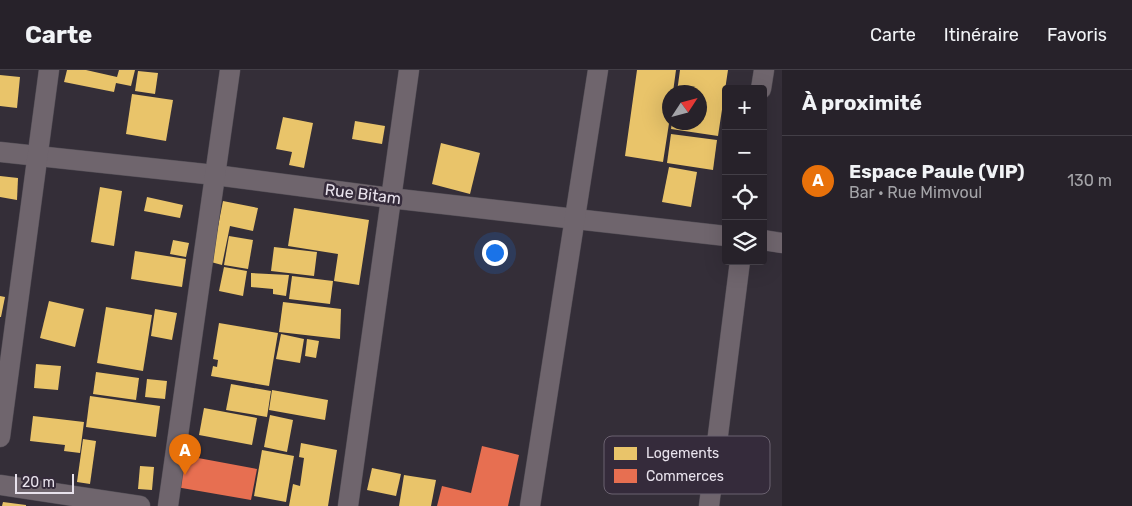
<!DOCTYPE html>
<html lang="fr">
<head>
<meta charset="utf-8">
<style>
	:root { --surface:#27222a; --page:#2f2a32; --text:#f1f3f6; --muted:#a4a4a8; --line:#433f47; --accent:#a9a3ad }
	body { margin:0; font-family:Rubik,sans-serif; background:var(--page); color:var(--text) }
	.controls { position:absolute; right:15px; top:15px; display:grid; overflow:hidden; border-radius:5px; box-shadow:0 5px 20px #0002 }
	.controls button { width:45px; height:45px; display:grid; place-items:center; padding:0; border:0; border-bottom:1px solid var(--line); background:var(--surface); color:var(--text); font:25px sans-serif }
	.compass { position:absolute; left:662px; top:15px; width:45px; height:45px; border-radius:50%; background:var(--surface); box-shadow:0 5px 20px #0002; rotate:54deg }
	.scale { position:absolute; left:15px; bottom:12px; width:59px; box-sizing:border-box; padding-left:5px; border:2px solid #e8e2ec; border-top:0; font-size:14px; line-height:18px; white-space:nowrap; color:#e8e2ec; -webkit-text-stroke:4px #352b3b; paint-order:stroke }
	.you { position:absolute; left:494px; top:182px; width:18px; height:18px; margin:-12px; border:4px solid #fff; border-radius:50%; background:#1a73e8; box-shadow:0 0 0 8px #1a73e833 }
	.badge { display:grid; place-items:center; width:32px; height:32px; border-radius:50%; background:var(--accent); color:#fff; font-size:16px; font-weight:700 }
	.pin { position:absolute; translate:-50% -41px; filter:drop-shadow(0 1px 2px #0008) }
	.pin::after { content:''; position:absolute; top:26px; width:18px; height:15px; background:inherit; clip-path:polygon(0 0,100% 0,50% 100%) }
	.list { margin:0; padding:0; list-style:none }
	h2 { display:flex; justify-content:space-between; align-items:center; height:65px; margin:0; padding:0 20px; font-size:21px }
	h2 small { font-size:16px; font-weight:400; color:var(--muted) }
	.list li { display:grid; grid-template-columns:32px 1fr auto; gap:15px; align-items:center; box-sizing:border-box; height:90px; padding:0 20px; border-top:1px solid var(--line) }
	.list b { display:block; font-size:19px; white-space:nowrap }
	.list p { margin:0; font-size:16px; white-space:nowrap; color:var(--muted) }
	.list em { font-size:16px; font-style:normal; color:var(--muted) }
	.icon { flex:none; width:28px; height:28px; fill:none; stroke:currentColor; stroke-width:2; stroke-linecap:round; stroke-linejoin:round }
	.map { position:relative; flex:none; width:782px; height:436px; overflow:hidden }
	header { display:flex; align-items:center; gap:30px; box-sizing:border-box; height:70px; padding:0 25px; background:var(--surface); border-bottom:1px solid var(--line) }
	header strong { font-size:24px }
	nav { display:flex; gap:28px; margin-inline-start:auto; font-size:18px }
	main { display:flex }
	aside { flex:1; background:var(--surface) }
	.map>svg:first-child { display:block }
</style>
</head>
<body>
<header>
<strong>Carte</strong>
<nav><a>Carte</a><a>Itinéraire</a><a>Favoris</a></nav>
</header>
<main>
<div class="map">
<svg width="782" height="436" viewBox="0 0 782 436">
	<rect width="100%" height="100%" fill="#342e38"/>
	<g fill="#e9c46a">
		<polygon points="67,0 86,0 117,7 119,0 135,0 131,16 116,13 114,22 64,12"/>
		<polygon points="637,0 676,0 673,22 670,22 670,47 663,92 625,86"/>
		<polygon points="680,0 728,0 718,66 671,59 672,52 700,52 700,22 677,22"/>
		<polygon points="138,1 158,3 155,24 135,21"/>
		<polygon points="0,5 20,7 17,38 0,36"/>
		<polygon points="132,24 173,30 166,71 126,64"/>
		<polygon points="283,47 313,53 304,98 289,95 292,82 276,79"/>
		<polygon points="355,51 385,56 382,74 352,69"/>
		<polygon points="671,64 717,70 713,100 667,93"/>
		<polygon points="441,73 480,83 470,124 432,114"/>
		<polygon points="669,97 697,102 691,137 662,132"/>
		<polygon points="0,106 18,108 17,130 0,127"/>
		<polygon points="100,117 122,121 114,176 91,172"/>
		<polygon points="147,127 183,135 180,148 144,141"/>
		<polygon points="223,131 258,138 253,161 230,156 222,195 211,192"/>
		<polygon points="294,138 369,150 359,215 334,211 338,184 288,176"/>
		<polygon points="229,166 253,170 248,199 224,195"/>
		<polygon points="173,170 189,173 186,187 170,184"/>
		<polygon points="274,177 317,182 314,206 271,201"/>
		<polygon points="135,181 186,189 182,217 131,209"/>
		<polygon points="224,197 247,201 243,226 219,221"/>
		<polygon points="251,203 289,205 286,226 273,224 273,219 251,217"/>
		<polygon points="292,206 333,211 330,234 289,229"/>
		<polygon points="0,226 5,227 1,247 0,247"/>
		<polygon points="49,231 84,239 75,277 40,268"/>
		<polygon points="283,232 341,239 340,269 279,262"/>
		<polygon points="106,237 152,245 143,301 97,293"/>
		<polygon points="155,239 177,243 172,270 151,266"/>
		<polygon points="219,253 278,263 269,316 211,306 213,296 217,297 218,290 213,289"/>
		<polygon points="281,264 304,269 300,293 276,289"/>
		<polygon points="307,269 319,271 316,288 305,286"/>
		<polygon points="36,294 61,296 58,320 34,318"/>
		<polygon points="96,302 139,308 136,330 93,324"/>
		<polygon points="147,309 167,311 165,329 145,327"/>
		<polygon points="231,314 271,321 267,347 226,340"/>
		<polygon points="272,320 328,330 325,350 269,340"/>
		<polygon points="90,326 160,336 156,367 86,357"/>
		<polygon points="204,338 257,348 252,375 199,365"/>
		<polygon points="270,345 293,350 287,382 264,377"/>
		<polygon points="33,346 84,352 80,383 64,381 65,375 30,371"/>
		<polygon points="83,369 96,371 90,414 77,412"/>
		<polygon points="301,373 337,380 328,436 289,436 293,414 300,416 304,388 299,387"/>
		<polygon points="262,380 294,386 286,432 254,426"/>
		<polygon points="140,396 154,397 152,420 138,419"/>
		<polygon points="372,398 401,404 396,426 367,420"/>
		<polygon points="404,405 436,410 431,436 399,436"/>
		<polygon points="3,432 26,435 26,436 2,436"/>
	</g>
	<g fill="#e76f51">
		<polygon points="482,376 519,385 508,436 437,436 442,416 471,423"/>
		<polygon points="182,385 257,399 251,430 176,417"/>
	</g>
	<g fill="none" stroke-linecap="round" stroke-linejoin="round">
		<defs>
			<g id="minor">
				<polyline points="761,19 764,0"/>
				<polyline points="0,82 215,105 390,128 726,166"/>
				<polyline points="763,170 782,173"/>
				<polyline points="0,367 49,0"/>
				<polyline points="0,415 140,436"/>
				<polyline points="168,436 230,0"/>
				<polyline points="348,436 409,0"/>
				<polyline points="530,436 598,0"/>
				<polyline points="709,436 740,191"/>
			</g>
		</defs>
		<use href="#minor" stroke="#514c54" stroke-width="21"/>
		<use href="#minor" stroke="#6f656d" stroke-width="20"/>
	</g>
	<g text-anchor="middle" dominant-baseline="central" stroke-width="5" stroke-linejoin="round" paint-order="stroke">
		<g font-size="16" fill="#e8e2ec" stroke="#352b3b">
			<text transform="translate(363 124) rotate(7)">Rue Bitam</text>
		</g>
	</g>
	<rect x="604" y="366" width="166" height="58" rx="8" fill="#352b3b" stroke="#6b6270" stroke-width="1"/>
	<rect x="614" y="377" width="23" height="13" fill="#e9c46a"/>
	<rect x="614" y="399" width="23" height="14" fill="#e76f51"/>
	<g font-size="14" fill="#e8e2ec">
		<text x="646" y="388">Logements</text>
		<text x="646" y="411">Commerces</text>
	</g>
</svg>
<div class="controls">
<button>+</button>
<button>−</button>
<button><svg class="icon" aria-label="locate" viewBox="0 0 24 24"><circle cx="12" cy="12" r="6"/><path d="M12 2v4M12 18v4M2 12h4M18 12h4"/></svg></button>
<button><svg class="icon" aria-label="layers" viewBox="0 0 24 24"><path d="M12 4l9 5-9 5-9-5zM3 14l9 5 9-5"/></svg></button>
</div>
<svg class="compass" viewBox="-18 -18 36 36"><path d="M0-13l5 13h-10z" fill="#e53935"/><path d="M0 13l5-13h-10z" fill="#a4a4a8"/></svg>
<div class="scale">20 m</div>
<div class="you"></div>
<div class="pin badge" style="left:185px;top:405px;background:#e8710a">A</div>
</div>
<aside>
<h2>À proximité<small></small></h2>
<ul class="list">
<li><span class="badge" style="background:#e8710a">A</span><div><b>Espace Paule (VIP)</b><p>Bar · Rue Mimvoul</p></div><em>130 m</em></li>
</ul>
</aside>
</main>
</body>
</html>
